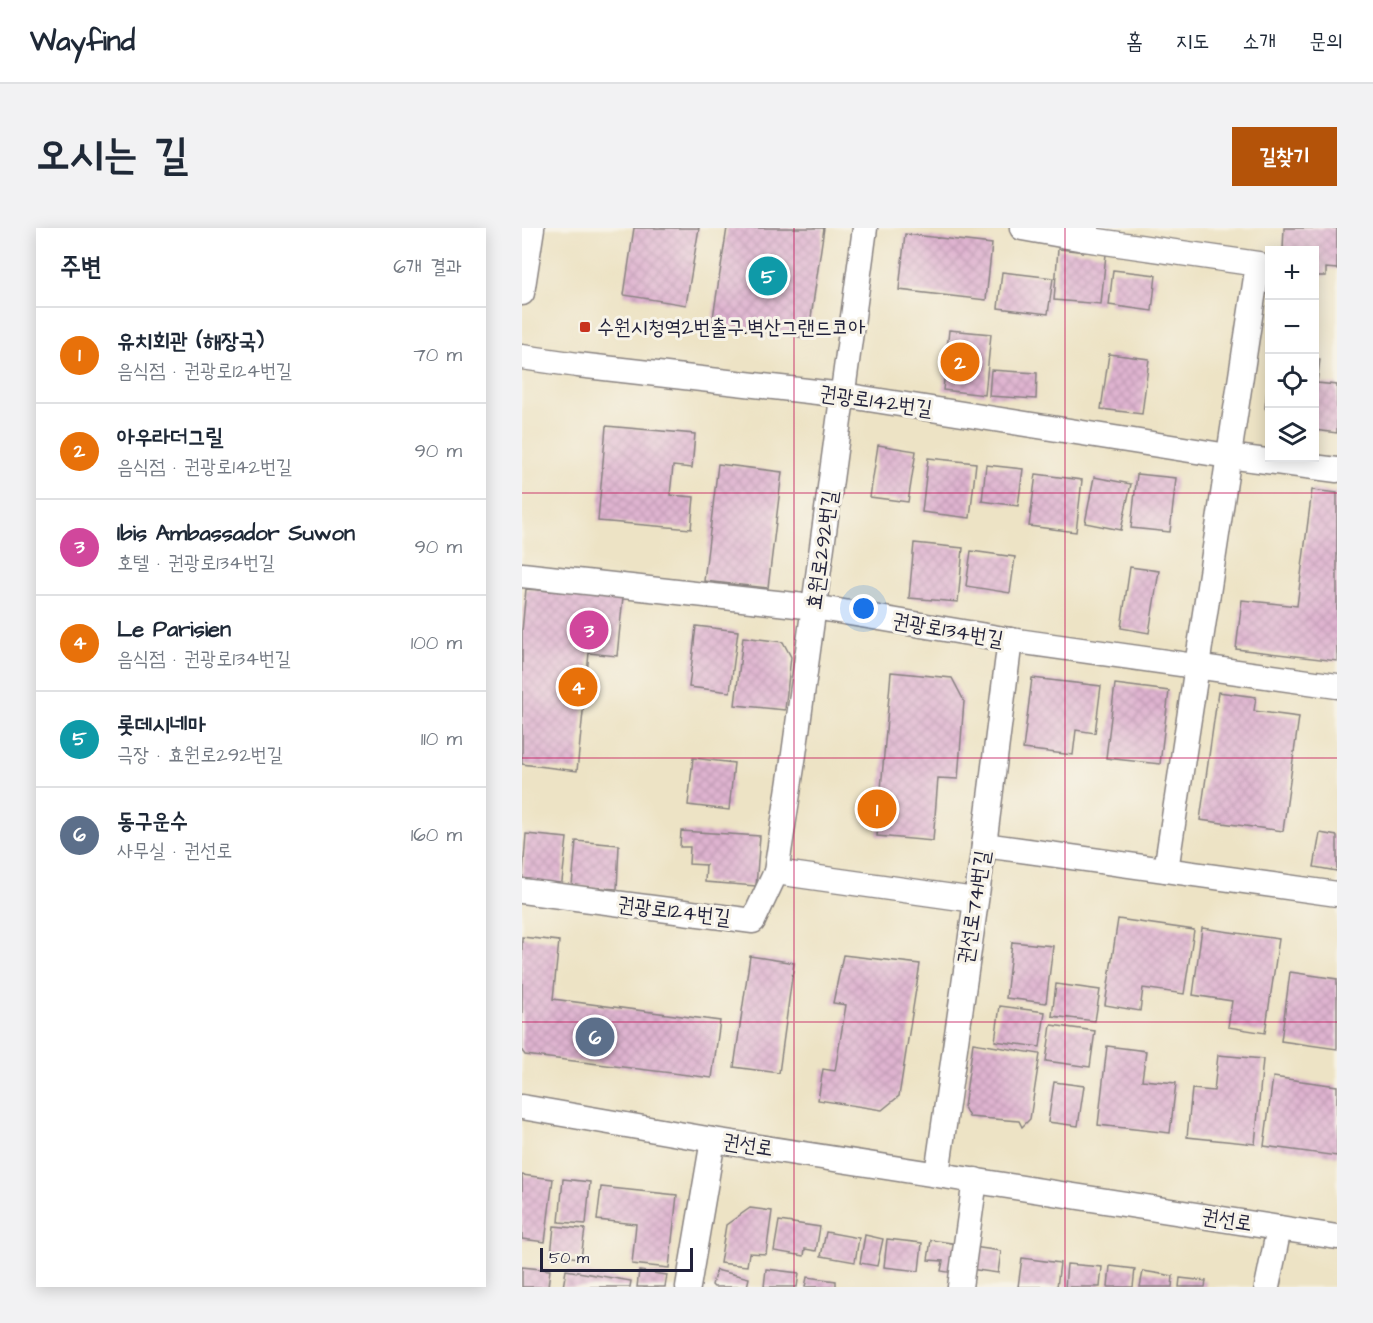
<!DOCTYPE html>
<html lang="ko">
<head>
<meta charset="utf-8">
<style>
	:root { --surface:#fff; --page:#f2f2f3; --text:#1f2937; --muted:#747a83; --line:#e0e1e3; --accent:#b45309 }
	body { margin:0; font-family:"Architects Daughter","Poor Story",sans-serif; background:var(--page); color:var(--text) }
	.controls { position:absolute; right:18px; top:18px; display:grid; overflow:hidden; border-radius:0px; box-shadow:0 3px 15px #0003 }
	.controls button { width:54px; height:54px; display:grid; place-items:center; padding:0; border:0; border-bottom:2px solid var(--line); background:var(--surface); color:var(--text); font:30px sans-serif }
	.scale { position:absolute; left:18px; bottom:15px; width:153px; box-sizing:border-box; padding-left:6px; border:3px solid #22223b; border-top:0; font-size:16px; line-height:21px; white-space:nowrap; color:#22223b; -webkit-text-stroke:4px #f7f3e8; paint-order:stroke }
	.you { position:absolute; left:342px; top:381px; width:21px; height:21px; margin:-15px; border:4px solid #fff; border-radius:50%; background:#1a73e8; box-shadow:0 0 0 9px #1a73e833 }
	.badge { display:grid; place-items:center; width:39px; height:39px; border-radius:50%; background:var(--accent); color:#fff; font-size:20px; font-weight:700 }
	.pin { position:absolute; translate:-50% -50%; border:3px solid #fff; box-shadow:0 2px 6px #0006 }
	.list { margin:0; padding:0; list-style:none }
	h2 { display:flex; justify-content:space-between; align-items:center; height:78px; margin:0; padding:0 24px; font-size:26px }
	h2 small { font-size:20px; font-weight:400; color:var(--muted) }
	.list li { display:grid; grid-template-columns:39px 1fr auto; gap:18px; align-items:center; box-sizing:border-box; height:96px; padding:0 24px; border-top:2px solid var(--line) }
	.list b { display:block; font-size:22px; white-space:nowrap }
	.list p { margin:0; font-size:20px; white-space:nowrap; color:var(--muted) }
	.list em { font-size:20px; font-style:normal; color:var(--muted) }
	.icon { flex:none; width:33px; height:33px; fill:none; stroke:currentColor; stroke-width:2; stroke-linecap:round; stroke-linejoin:round }
	.map { position:relative; flex:none; width:815px; height:1059px; overflow:hidden; border-radius:0px }
	header { display:flex; align-items:center; gap:36px; box-sizing:border-box; height:84px; padding:0 30px; background:var(--surface); border-bottom:2px solid var(--line) }
	header strong { font-size:28px }
	nav { display:flex; gap:33px; margin-inline-start:auto; font-size:21px }
	.intro { display:flex; align-items:center; justify-content:space-between; box-sizing:border-box; height:144px; padding:0 36px }
	h1 { margin:0; font-size:42px }
	.button { padding:15px 27px; border-radius:0px; background:var(--accent); color:#fff; font-size:21px; font-weight:700 }
	main { display:flex; gap:36px; padding:0 36px }
	aside { flex:1; background:var(--surface); border-radius:0px; box-shadow:0 3px 15px #0003 }
	.map>svg:first-child { display:block }
</style>
</head>
<body>
<header>
<strong>Wayfind</strong>
<nav><a>홈</a><a>지도</a><a>소개</a><a>문의</a></nav>
</header>
<div class="intro"><h1>오시는 길</h1><a class="button">길찾기</a></div>
<main>
<aside>
<h2>주변<small>6개 결과</small></h2>
<ul class="list">
<li><span class="badge" style="background:#e8710a">1</span><div><b>유치회관 (해장국)</b><p>음식점 · 권광로124번길</p></div><em>70 m</em></li>
<li><span class="badge" style="background:#e8710a">2</span><div><b>아우라더그릴</b><p>음식점 · 권광로142번길</p></div><em>90 m</em></li>
<li><span class="badge" style="background:#d1479c">3</span><div><b>Ibis Ambassador Suwon</b><p>호텔 · 권광로134번길</p></div><em>90 m</em></li>
<li><span class="badge" style="background:#e8710a">4</span><div><b>Le Parisien</b><p>음식점 · 권광로134번길</p></div><em>100 m</em></li>
<li><span class="badge" style="background:#0f9aa8">5</span><div><b>롯데시네마</b><p>극장 · 효원로292번길</p></div><em>110 m</em></li>
<li><span class="badge" style="background:#5c6f8a">6</span><div><b>동구운수</b><p>사무실 · 권선로</p></div><em>160 m</em></li>
</ul>
</aside>
<div class="map">
<svg width="815" height="1059" viewBox="0 0 815 1059">
	<defs>
		<pattern id="building-cross-hatch" width="8" height="8" patternUnits="userSpaceOnUse" patternTransform="scale(1.5)"><rect width="8" height="8" fill="#dfb4d0"/><path d="M0 0l8 8M0 8l8-8" fill="none" stroke="#bf9ab4"/></pattern>
	</defs>
	<rect width="100%" height="100%" fill="#f7f3e8"/>
	<filter id="ink" filterUnits="userSpaceOnUse"><feTurbulence type="fractalNoise" baseFrequency=".0167" numOctaves="2"/><feDisplacementMap in="SourceGraphic" scale="12" xChannelSelector="R" yChannelSelector="G"/><feConvolveMatrix kernelMatrix="1 2 1 2 8 2 1 2 1" color-interpolation-filters="sRGB"/></filter>
	<filter id="wash" filterUnits="userSpaceOnUse"><feTurbulence type="fractalNoise" baseFrequency=".008" numOctaves="4" result="noise"/><feDisplacementMap in="SourceGraphic" scale="24" xChannelSelector="R" yChannelSelector="G"/><feGaussianBlur stdDeviation="1.35" result="paint"/><feColorMatrix in="noise" values="0 0 0 0 0 0 0 0 0 0 0 0 0 0 0 0 0 1.4 0 .05"/><feComposite in="paint" operator="in"/></filter>
	<g filter="url(#wash)">
		<rect width="100%" height="100%" fill="#ede3c5"/>
		<g id="blocks">
			<g fill="url(#building-cross-hatch)">
				<polygon points="112,0 177,0 164,77 102,67"/>
				<polygon points="205,0 302,0 286,110 190,96"/>
				<polygon points="762,0 815,0 815,41 804,40 804,48 792,48 792,22 761,22"/>
				<polygon points="383,6 470,16 464,72 377,62"/>
				<polygon points="536,21 584,26 579,76 532,72"/>
				<polygon points="591,42 634,47 630,83 587,77"/>
				<polygon points="480,44 531,50 526,86 476,80"/>
				<polygon points="427,102 469,106 463,167 421,162"/>
				<polygon points="587,126 627,131 620,186 579,181"/>
				<polygon points="792,130 798,131 795,155 815,157 815,205 792,202"/>
				<polygon points="469,142 515,145 514,171 467,168"/>
				<polygon points="746,151 748,151 748,187 743,180"/>
				<polygon points="84,198 173,206 170,240 151,238 148,267 172,269 169,301 76,293"/>
				<polygon points="356,217 394,223 386,274 348,269"/>
				<polygon points="406,230 454,235 448,290 400,284"/>
				<polygon points="196,236 260,244 246,360 182,353"/>
				<polygon points="464,237 501,241 496,278 460,273"/>
				<polygon points="514,246 560,252 554,304 507,298"/>
				<polygon points="615,246 654,250 648,304 609,300"/>
				<polygon points="572,249 609,256 599,302 563,295"/>
				<polygon points="790,262 815,265 815,433 714,421 720,372 775,378"/>
				<polygon points="392,315 441,320 436,374 387,370"/>
				<polygon points="449,323 493,329 488,365 444,358"/>
				<polygon points="608,339 637,343 627,405 599,400"/>
				<polygon points="4,361 101,369 95,428 67,425 55,543 0,536 0,403"/>
				<polygon points="174,398 216,403 208,464 167,459"/>
				<polygon points="221,409 261,414 269,429 263,482 213,477"/>
				<polygon points="369,444 430,450 442,473 436,551 416,550 411,613 355,608"/>
				<polygon points="510,450 579,458 573,505 554,502 551,527 501,521"/>
				<polygon points="593,456 647,463 638,536 584,530"/>
				<polygon points="696,464 734,469 732,483 777,489 761,603 678,592"/>
				<polygon points="171,530 212,535 207,582 166,577"/>
				<polygon points="159,603 238,608 234,658 183,654 184,637 167,636 168,619 158,619"/>
				<polygon points="798,605 815,608 815,643 792,639"/>
				<polygon points="4,606 45,610 39,662 0,657"/>
				<polygon points="54,613 97,617 95,661 50,658"/>
				<polygon points="596,691 672,702 662,766 621,760 618,783 583,777"/>
				<polygon points="680,700 757,711 743,805 706,799 710,773 671,767"/>
				<polygon points="0,709 37,713 31,771 198,793 190,850 3,827 0,823"/>
				<polygon points="490,714 531,718 524,775 484,770"/>
				<polygon points="321,727 398,736 377,868 360,882 296,872 301,841 313,843 324,777 311,775"/>
				<polygon points="228,728 272,735 257,845 212,839"/>
				<polygon points="768,744 815,751 815,821 759,813"/>
				<polygon points="534,756 578,762 573,793 530,788"/>
				<polygon points="478,778 523,784 518,819 473,813"/>
				<polygon points="529,797 573,803 568,839 524,833"/>
				<polygon points="451,815 518,826 508,891 500,899 497,893 447,889 442,879"/>
				<polygon points="585,818 624,823 620,852 654,855 648,905 576,897"/>
				<polygon points="696,827 741,831 733,916 665,909 670,861 692,863"/>
				<polygon points="751,849 815,858 815,928 742,918"/>
				<polygon points="532,854 562,858 556,898 526,894"/>
				<polygon points="0,947 31,951 23,1014 0,1011"/>
				<polygon points="41,951 68,954 64,996 37,994"/>
				<polygon points="79,959 155,967 147,1040 110,1036 114,996 75,992"/>
				<polygon points="228,980 250,983 244,1026 227,1025 225,1038 198,1035 204,997"/>
				<polygon points="257,993 298,999 294,1023 283,1021 282,1028 252,1023"/>
				<polygon points="32,998 63,1001 59,1030 29,1027"/>
				<polygon points="304,1004 337,1010 333,1034 299,1028"/>
				<polygon points="343,1007 361,1011 355,1038 338,1035"/>
				<polygon points="365,1011 400,1015 397,1043 362,1039"/>
				<polygon points="409,1012 436,1016 432,1045 419,1043 421,1033 406,1032"/>
				<polygon points="451,1019 479,1023 476,1045 448,1041"/>
				<polygon points="500,1030 538,1035 535,1059 496,1059"/>
				<polygon points="545,1036 580,1039 578,1059 543,1059"/>
				<polygon points="588,1038 613,1041 611,1059 586,1059"/>
				<polygon points="0,1039 28,1042 26,1059 0,1059"/>
				<polygon points="244,1041 277,1045 275,1059 242,1059"/>
				<polygon points="44,1042 109,1053 108,1059 41,1059"/>
				<polygon points="194,1042 227,1050 225,1059 192,1059 190,1057"/>
				<polygon points="117,1043 145,1047 143,1059 115,1059"/>
				<polygon points="621,1043 651,1048 650,1059 618,1059"/>
				<polygon points="285,1049 314,1053 314,1059 283,1059"/>
				<polygon points="658,1050 684,1053 683,1059 657,1059"/>
			</g>
		</g>
	</g>
	<g filter="url(#ink)">
		<use href="#blocks" fill-opacity="0" stroke="#888280" stroke-width="1.5"/>
		<g fill="none" stroke-linecap="round" stroke-linejoin="round">
			<defs>
				<g id="minor">
					<polyline points="500,0 562,11 564,0"/>
					<polyline points="562,11 736,36 644,642"/>
					<polyline points="0,65 10,0"/>
					<polyline points="0,129 56,137 321,167 706,228 815,242"/>
					<polyline points="0,347 292,379 488,412 815,458"/>
					<polyline points="462,617 815,666"/>
					<polyline points="254,644 272,526 343,0"/>
					<polyline points="0,663 231,693 254,644 453,672"/>
					<polyline points="0,879 191,912 815,1009"/>
					<polyline points="415,946 462,617 488,412"/>
					<polyline points="166,1059 191,912"/>
					<polyline points="438,1059 453,952"/>
					<polyline points="745,1059 757,1000"/>
				</g>
			</defs>
			<use href="#minor" stroke="#888280" stroke-width="27"/>
			<use href="#minor" stroke="#fff" stroke-width="24"/>
		</g>
	</g>
	<path fill="none" stroke="#c2185b" stroke-width="1.5" stroke-opacity="0.55" d="M272,0V1059M543,0V1059M0,265H815M0,530H815M0,794H815"/>
	<rect fill="#c8321e" stroke="#f7f3e8" stroke-width="2" x="57" y="93" width="12" height="12" rx="3"/>
	<g text-anchor="middle" dominant-baseline="central" stroke-width="6" stroke-linejoin="round" paint-order="stroke">
		<g font-size="21" fill="#22223b" stroke="#f7f3e8" text-anchor="start">
			<text x="75" y="99">수원시청역2번출구.벽산그랜드코아</text>
		</g>
		<g font-size="21" fill="#22223b" stroke="#f7f3e8">
			<text transform="translate(354 173) rotate(8)">권광로142번길</text>
			<text transform="translate(300 322) rotate(-82)">효원로292번길</text>
			<text transform="translate(426 402) rotate(10)">권광로134번길</text>
			<text transform="translate(452 679) rotate(-81)">권선로741번길</text>
			<text transform="translate(152 683) rotate(7)">권광로124번길</text>
			<text transform="translate(226 917) rotate(9)">권선로</text>
			<text transform="translate(705 992) rotate(9)">권선로</text>
		</g>
	</g>
</svg>
<div class="controls">
<button>+</button>
<button>−</button>
<button><svg class="icon" aria-label="locate" viewBox="0 0 24 24"><circle cx="12" cy="12" r="6"/><path d="M12 2v4M12 18v4M2 12h4M18 12h4"/></svg></button>
<button><svg class="icon" aria-label="layers" viewBox="0 0 24 24"><path d="M12 4l9 5-9 5-9-5zM3 14l9 5 9-5"/></svg></button>
</div>
<div class="scale">50 m</div>
<div class="you"></div>
<div class="pin badge" style="left:355px;top:581px;background:#e8710a">1</div>
<div class="pin badge" style="left:438px;top:134px;background:#e8710a">2</div>
<div class="pin badge" style="left:67px;top:402px;background:#d1479c">3</div>
<div class="pin badge" style="left:56px;top:459px;background:#e8710a">4</div>
<div class="pin badge" style="left:246px;top:48px;background:#0f9aa8">5</div>
<div class="pin badge" style="left:73px;top:809px;background:#5c6f8a">6</div>
</div>
</main>
</body>
</html>
